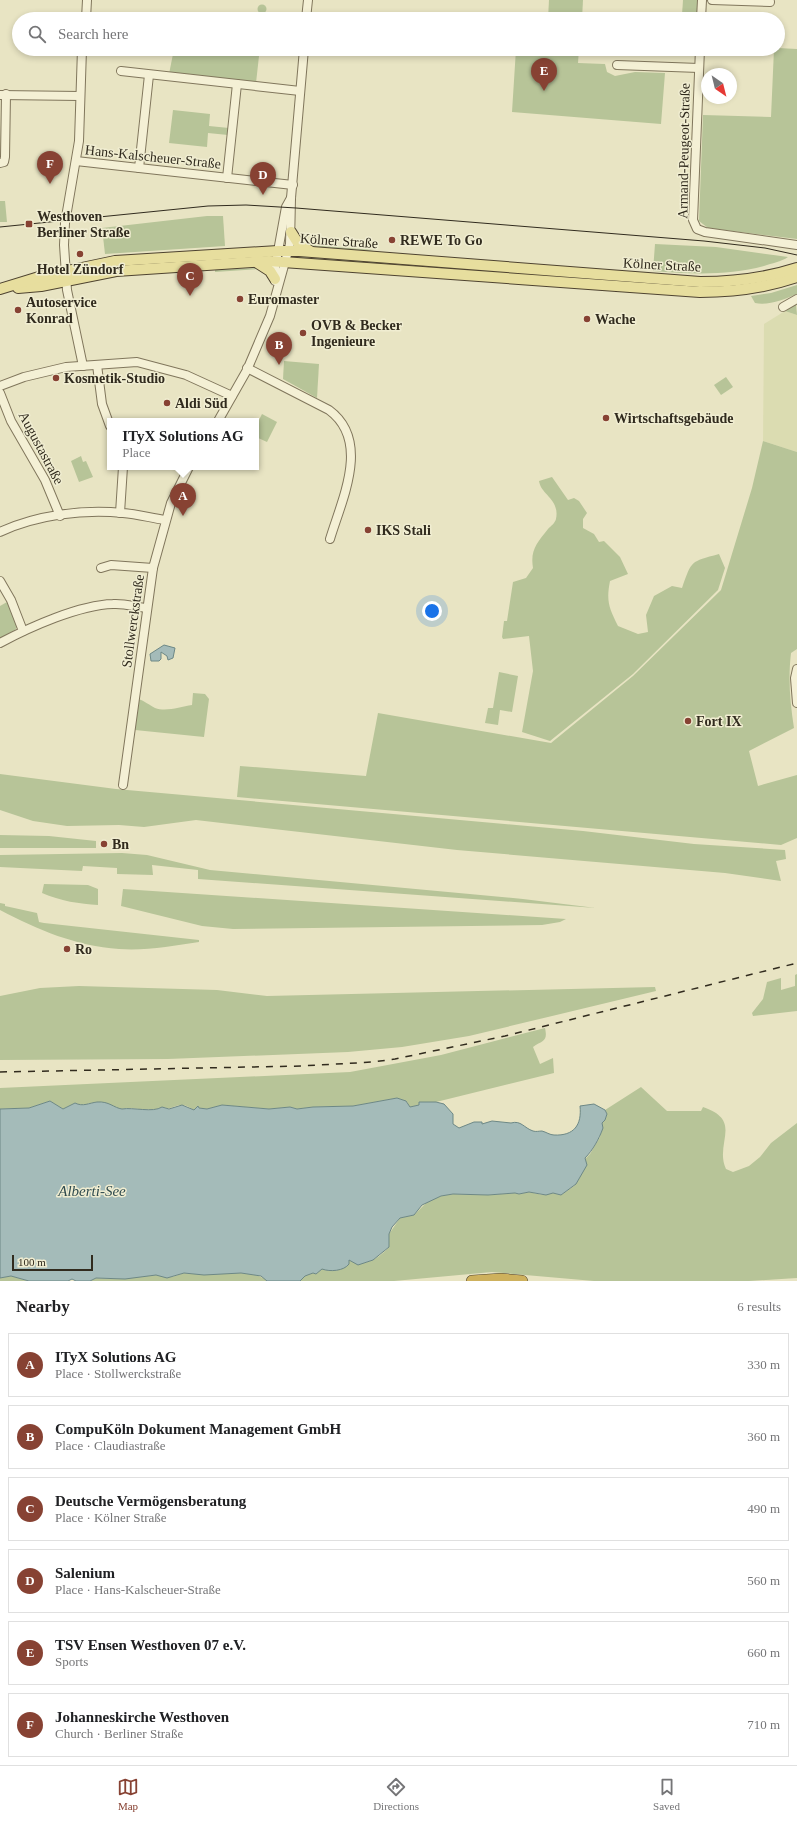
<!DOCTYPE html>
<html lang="en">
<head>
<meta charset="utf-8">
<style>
	:root { --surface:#fff; --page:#f6f6f6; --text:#202124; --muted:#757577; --line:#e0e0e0; --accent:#874233 }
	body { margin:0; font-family:Georgia,serif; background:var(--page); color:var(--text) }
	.compass { position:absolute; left:701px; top:68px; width:36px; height:36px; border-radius:50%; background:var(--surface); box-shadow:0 2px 6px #0003; rotate:145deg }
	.scale { position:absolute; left:12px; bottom:10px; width:81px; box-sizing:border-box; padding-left:4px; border:2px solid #312b1e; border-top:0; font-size:11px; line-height:14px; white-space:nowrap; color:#312b1e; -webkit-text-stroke:3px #f0edd1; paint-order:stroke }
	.you { position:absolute; left:432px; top:611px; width:14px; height:14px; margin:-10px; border:3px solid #fff; border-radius:50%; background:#1a73e8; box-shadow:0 0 0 6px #1a73e833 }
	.badge { display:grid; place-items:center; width:26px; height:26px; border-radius:50%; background:var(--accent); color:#fff; font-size:13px; font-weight:700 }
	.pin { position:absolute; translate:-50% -33px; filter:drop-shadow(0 1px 2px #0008) }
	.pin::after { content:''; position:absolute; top:21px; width:14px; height:12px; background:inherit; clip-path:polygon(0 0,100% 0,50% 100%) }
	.popup { position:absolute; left:107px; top:418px; width:152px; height:52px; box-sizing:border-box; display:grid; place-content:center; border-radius:0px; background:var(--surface); filter:drop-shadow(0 1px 3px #0005); font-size:13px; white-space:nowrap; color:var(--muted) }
	.popup b { font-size:15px; color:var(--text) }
	.popup::after { content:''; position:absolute; left:50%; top:100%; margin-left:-8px; border:8px solid transparent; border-top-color:var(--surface) }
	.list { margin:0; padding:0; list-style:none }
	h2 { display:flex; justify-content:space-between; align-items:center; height:52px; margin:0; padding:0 16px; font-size:17px }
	h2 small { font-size:13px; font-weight:400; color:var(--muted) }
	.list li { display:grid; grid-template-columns:26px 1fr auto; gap:12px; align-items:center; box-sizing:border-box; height:64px; margin:0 8px 8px; padding:0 8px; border:1px solid var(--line); border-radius:0px }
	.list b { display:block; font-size:15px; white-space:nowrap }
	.list p { margin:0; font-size:13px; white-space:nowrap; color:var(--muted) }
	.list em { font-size:13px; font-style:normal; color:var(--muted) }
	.icon { flex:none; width:22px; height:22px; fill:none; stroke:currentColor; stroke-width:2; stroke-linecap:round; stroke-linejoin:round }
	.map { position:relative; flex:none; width:797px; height:1281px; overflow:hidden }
	.search { position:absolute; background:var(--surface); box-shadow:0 2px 6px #0003; left:12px; right:12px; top:12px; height:44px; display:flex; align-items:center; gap:10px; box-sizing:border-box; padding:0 14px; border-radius:22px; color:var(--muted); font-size:15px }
	.sheet { height:484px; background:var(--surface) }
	nav { display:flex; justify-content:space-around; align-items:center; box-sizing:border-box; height:56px; border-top:1px solid var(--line); background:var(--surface); font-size:11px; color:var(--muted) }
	nav a { display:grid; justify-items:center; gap:2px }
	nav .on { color:var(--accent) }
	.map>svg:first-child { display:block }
</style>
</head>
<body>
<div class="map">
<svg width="797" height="1281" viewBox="0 0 797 1281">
	<rect width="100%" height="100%" fill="#e8e4c3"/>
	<polygon fill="#dbdcb1" points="785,311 797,315 797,452 763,441 764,324"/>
	<g fill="#b7c498">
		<polygon points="549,0 583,0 582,19 548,19"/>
		<polygon points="683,0 698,0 697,16 682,15"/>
		<circle cx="262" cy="9" r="4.5"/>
		<polygon points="254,13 277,16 276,19 254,19"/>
		<polygon points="778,48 797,49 797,239 708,228 699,221 703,115 771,117 774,49"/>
		<polygon points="174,49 243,49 243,54 259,56 256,83 169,74"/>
		<polygon points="516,49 579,49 578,63 605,64 607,72 615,76 635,72 665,73 661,124 512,112"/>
		<polygon points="173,110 210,114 209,126 229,128 228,135 208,133 207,147 169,143"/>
		<polygon points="0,201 5,201 7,222 0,222"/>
		<polygon points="207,216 223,216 225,246 105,254 102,228"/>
		<polygon points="303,241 311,245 374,250 368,251 309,246"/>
		<path d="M655,244L716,247L788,257C781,262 772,263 764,266C727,276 691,274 653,271Z"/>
		<polygon points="299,257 412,264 412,265 299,259"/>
		<polygon points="441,267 573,276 573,280 441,269"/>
		<polygon points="257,268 258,269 215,272 215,270"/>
		<path d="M797,285V294C785,299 768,306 755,303L751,296L771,293Z"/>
		<polygon points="796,304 797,315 785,311"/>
		<polygon points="284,361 319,364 317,398 283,379"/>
		<polygon points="726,377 733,387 721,395 714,385"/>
		<polygon points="262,414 277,422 267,442 256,437 256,426"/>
		<path d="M763,441L797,452V649L791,653C788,679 790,702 794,728L749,751L758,786L797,775V838L781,845L237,797L240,766L366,776L378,713L551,743L633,676L721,590L752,488Z"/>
		<polygon points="81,456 83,462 86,461 93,477 79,482 71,461"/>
		<path d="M552,477L568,500L574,498L579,501L587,513L583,519V528L594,534L599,542L604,541L620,557L628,574L610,581C606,601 609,608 618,626L638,634L648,632L646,615L654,596L672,586L682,588C692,560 690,562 719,554L725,568L718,590L633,674L550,741L522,732L533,671L529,636L503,639L502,637L504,621H507L513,582L526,578L533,568C530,550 537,543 548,529C551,526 555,523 556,519C560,499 541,495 539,481Z"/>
		<polygon points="7,602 17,627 15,630 0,638 0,606"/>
		<polygon points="499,672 518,676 512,712 500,710 498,725 485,723 488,708 493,708"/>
		<path d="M193,693L205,694L209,699L204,737L135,730L138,699C145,701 149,705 155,708C166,712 180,707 192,705Z"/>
		<polygon points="0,774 116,789 583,831 694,844 785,850 786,859 776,861 781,881 725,873 457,850 196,820 144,827 119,825 67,826 33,821 0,810"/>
		<polygon points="0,835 49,836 96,841 96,848 0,848"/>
		<polygon points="122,853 147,855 210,870 523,899 596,908 198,879 198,870 152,865 153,875 117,874 117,868 83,866 82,871 0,867 0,855"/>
		<path d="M44,884L88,885L98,889V905C80,904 60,901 42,893Z"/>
		<polygon points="123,889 566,919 560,922 542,925 233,929 202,926 121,906"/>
		<path d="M0,903L5,904V906L37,913L39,922L44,923L199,940V942C173,946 145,951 119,949C76,946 38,930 0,910Z"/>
		<polygon points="797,974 797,1011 753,1016 752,1013 763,999 767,982 781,978 781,990 795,986 795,975"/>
		<polygon points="79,986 217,990 267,996 655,987 656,991 469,1036 402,1047 348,1052 168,1059 0,1060 0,996 40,988"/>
		<path d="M545,1028C548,1042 543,1040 533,1047L540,1064L553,1058L554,1073L436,1102L419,1103V1105L410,1107L407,1102L397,1098L353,1106L313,1107L297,1109L290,1107L269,1109L222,1105L207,1109L199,1108L198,1106L194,1110C190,1108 187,1105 181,1105C172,1106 172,1110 162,1107C153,1113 133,1106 122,1109C113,1108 108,1101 97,1102C89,1103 83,1107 75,1103L63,1109L50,1101L29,1108L0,1109V1088L350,1072L441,1055Z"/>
		<path d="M641,1087L667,1111H701L703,1107C744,1121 714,1143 726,1169L733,1172L749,1166L760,1157L771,1143L797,1123V1278L749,1281H594L492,1272L394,1281H300L305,1276L313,1273L316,1274L322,1269L335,1270L349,1260C364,1268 378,1259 389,1247V1234L400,1218L414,1215L427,1202L441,1196L453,1194L488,1195L515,1193L519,1194L529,1192L543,1195L553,1193L561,1195L574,1186L579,1179L585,1159L590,1154L600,1137L602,1123L605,1120L607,1114L605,1110Z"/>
		<path d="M184,1273C205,1276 253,1267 267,1281H90L96,1278L114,1279L156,1275L172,1277Z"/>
		<polygon points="11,1276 29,1281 0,1281 0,1278"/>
	</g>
	<g fill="#a4bbb9" stroke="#6d8886">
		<polygon points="164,645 175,648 173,658 168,660 167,656 161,652 161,659 159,661 151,661 150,654"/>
		<path d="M397,1098L406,1101L410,1107L419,1105V1102H436L444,1104L453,1114V1124L459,1128L474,1122H482V1124L492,1121L511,1123C521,1120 524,1128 533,1131C536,1132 539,1131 542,1131C546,1132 550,1135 554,1135C574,1136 582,1125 580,1106L594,1104L605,1110L607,1114L605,1120L602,1123L603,1128C599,1139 593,1150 585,1158L587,1165L576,1184L561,1195L553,1193L546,1195L529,1192L519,1194L515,1193L488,1195L453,1194L441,1196L422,1205L414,1215L400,1218L392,1227L389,1234V1247L373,1260L358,1265L349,1260V1264C344,1271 330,1272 322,1269L316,1274L313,1273L305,1276L300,1281H267L261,1276L241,1273L204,1275L184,1273L167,1278L156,1275L125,1279L96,1278L90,1281H76L72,1279L68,1281H29L11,1276L0,1278V1109L29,1108L50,1101L63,1109L75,1103C83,1107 89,1103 97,1102C109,1101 114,1108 122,1109C133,1107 153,1113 162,1107L169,1109L182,1105L194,1110L198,1106L199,1108L207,1109L222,1105L269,1109L290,1107L297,1109L313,1107L353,1106Z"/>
	</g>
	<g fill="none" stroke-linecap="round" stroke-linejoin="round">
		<defs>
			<g id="minor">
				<polyline points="712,0 770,2"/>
				<polyline points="86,19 87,0"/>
				<polyline points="306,19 308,0"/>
				<polyline points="701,19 702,0"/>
				<polyline points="82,49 79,141 65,223 64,245 67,290 83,366"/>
				<polyline points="700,49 693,220 697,229 705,232 797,245"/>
				<polyline points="617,65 699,68"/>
				<polyline points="121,71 300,91"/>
				<polyline points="0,95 80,96"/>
				<polyline points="76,161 293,185"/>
				<polyline points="0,163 4,162 5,157 6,94"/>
				<polyline points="139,168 149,75"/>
				<polyline points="227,178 237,84"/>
				<polyline points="275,281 275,268 286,207 291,198"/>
				<polyline points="783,307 797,299"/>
				<polyline points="97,365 102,404 110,426"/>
				<path d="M247,368L329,410C371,441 342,499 330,539"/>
				<polyline points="0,386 24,377 66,367 137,362 186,375 232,396"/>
				<polyline points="0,393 11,421 45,480 60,516"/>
				<polyline points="218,421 247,370 270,316 290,244 291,198 304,49"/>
				<polyline points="120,513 123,467"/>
				<path d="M0,532C36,515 83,509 123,513C137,514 151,518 165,520"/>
				<polyline points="101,568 111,565 153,568"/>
				<polyline points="0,581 11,600 23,631"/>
				<path d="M0,643C30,627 79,605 113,604C124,603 136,607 147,608"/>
				<polyline points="797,669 795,678 797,703"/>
				<polyline points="123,785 153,568 171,503 189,467"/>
			</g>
			<g id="major">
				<polyline points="291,232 298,243 310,251"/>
				<polyline points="256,262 270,271 275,279"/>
				<path d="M18,288L41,286L116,271L269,261L700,292C734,292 765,288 797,277"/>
				<path d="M0,289L39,277L115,261L278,251H299L700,282C733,282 766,278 797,268"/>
			</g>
			<polyline id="highway" points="472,1281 501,1279 522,1281"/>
		</defs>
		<use href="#minor" stroke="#80765c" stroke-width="10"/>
		<use href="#major" stroke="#4e4330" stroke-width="12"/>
		<use href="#highway" stroke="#4e4330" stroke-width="12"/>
		<use href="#minor" stroke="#f4f0d5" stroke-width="8"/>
		<use href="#major" stroke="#e7de9e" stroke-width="10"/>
		<use href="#highway" stroke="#ceb15d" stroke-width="11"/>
		<polyline stroke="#312b1e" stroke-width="1" points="0,227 208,206 246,205 296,208 704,241 765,248 797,255"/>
		<polyline stroke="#312b1e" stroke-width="1.5" stroke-dasharray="7 7" stroke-linecap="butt" points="0,1072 301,1066 373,1062 395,1059 505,1036 797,963"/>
	</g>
	<g fill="#874233" stroke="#f0edd1" stroke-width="1.5">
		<rect x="25" y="220" width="8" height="8" rx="2"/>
		<circle cx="392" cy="240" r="4"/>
		<circle cx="80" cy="254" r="4"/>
		<circle cx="240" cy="299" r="4"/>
		<circle cx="18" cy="310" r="4"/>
		<circle cx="587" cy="319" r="4"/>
		<circle cx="303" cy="333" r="4"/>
		<circle cx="56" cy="378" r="4"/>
		<circle cx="167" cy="403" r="4"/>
		<circle cx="606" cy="418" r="4"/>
		<circle cx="368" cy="530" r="4"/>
		<circle cx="688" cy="721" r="4"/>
		<circle cx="104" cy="844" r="4"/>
		<circle cx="67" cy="949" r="4"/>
	</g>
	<g text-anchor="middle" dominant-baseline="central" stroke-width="3" stroke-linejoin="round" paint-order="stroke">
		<g font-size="14" fill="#312b1e" stroke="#f0edd1">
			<text transform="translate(684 151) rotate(-89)">Armand-Peugeot-Straße</text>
			<text transform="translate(153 157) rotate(6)">Hans-Kalscheuer-Straße</text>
			<text transform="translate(339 241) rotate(4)">Kölner Straße</text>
			<text transform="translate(662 265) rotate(3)">Kölner Straße</text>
			<text transform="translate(41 448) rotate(62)">Augustastraße</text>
			<text transform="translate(133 621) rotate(-82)">Stollwerckstraße</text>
		</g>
		<g font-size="14" font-weight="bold" fill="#312b1e" stroke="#f0edd1" text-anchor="start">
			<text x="37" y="216">Westhoven<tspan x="37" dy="16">Berliner Straße</tspan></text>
			<text x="400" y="240">REWE To Go</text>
			<text x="80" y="269" text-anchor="middle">Hotel Zündorf</text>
			<text x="248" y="299">Euromaster</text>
			<text x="26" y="302">Autoservice<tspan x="26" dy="16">Konrad</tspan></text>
			<text x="595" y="319">Wache</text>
			<text x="311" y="325">OVB &amp; Becker<tspan x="311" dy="16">Ingenieure</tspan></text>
			<text x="64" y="378">Kosmetik-Studio</text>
			<text x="175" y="403">Aldi Süd</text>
			<text x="614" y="418">Wirtschaftsgebäude</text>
			<text x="376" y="530">IKS Stali</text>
			<text x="696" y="721">Fort IX</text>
			<text x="112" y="844">Bn</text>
			<text x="75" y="949">Ro</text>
		</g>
		<g font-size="15" font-style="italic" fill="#2f4b4f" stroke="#f0edd1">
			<text x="92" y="1191">Alberti-See</text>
		</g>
	</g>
</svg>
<svg class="compass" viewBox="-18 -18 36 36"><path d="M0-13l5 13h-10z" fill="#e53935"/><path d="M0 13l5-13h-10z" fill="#757577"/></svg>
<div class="scale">100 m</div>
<div class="you"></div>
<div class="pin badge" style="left:183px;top:516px">A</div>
<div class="popup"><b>ITyX Solutions AG</b>Place</div>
<div class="pin badge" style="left:279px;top:365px">B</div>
<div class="pin badge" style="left:190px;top:296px">C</div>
<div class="pin badge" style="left:263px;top:195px">D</div>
<div class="pin badge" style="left:544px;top:91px">E</div>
<div class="pin badge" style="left:50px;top:184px">F</div>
<div class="search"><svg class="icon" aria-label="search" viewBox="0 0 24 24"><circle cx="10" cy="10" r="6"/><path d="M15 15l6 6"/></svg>Search here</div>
</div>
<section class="sheet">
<h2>Nearby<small>6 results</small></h2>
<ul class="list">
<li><span class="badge">A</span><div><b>ITyX Solutions AG</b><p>Place · Stollwerckstraße</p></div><em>330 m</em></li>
<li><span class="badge">B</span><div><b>CompuKöln Dokument Management GmbH</b><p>Place · Claudiastraße</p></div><em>360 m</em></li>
<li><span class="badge">C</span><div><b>Deutsche Vermögensberatung</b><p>Place · Kölner Straße</p></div><em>490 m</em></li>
<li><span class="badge">D</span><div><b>Salenium</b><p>Place · Hans-Kalscheuer-Straße</p></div><em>560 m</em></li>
<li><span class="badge">E</span><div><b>TSV Ensen Westhoven 07 e.V.</b><p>Sports</p></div><em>660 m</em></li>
<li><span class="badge">F</span><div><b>Johanneskirche Westhoven</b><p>Church · Berliner Straße</p></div><em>710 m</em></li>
</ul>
</section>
<nav>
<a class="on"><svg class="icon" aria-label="map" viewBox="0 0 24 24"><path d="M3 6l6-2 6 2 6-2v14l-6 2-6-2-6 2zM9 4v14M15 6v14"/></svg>Map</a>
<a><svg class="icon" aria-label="directions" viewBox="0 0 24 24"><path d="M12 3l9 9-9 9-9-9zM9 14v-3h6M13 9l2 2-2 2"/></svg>Directions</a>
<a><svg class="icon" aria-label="saved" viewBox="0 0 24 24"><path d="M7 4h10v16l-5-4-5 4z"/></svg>Saved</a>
</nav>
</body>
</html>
